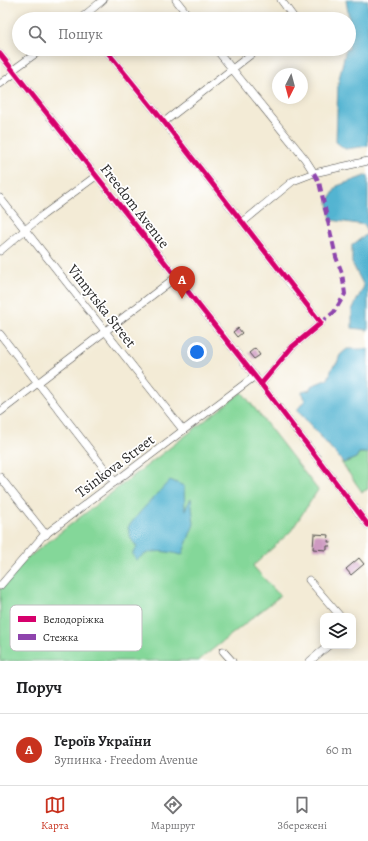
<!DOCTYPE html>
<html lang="uk">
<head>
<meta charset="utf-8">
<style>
	:root { --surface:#fff; --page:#f2f2f2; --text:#202124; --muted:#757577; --line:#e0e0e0; --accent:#c8321e }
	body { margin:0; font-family:Alegreya,serif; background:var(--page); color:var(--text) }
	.controls { position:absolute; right:12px; bottom:12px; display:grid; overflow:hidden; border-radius:8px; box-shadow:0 2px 10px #0003 }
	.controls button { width:36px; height:36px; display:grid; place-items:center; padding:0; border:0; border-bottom:1px solid var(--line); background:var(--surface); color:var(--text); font:20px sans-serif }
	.compass { position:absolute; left:272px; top:68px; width:36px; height:36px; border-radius:50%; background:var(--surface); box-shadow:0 2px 10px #0003; rotate:186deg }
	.you { position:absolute; left:197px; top:352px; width:14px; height:14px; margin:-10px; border:3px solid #fff; border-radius:50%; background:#1a73e8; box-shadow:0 0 0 6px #1a73e833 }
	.badge { display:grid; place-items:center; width:26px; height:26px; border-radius:50%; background:var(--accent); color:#fff; font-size:13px; font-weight:700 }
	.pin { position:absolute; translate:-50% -33px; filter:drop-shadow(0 1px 2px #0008) }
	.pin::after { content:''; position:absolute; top:21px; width:14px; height:12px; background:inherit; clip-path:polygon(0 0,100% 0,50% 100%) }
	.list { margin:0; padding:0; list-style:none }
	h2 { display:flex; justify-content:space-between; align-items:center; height:52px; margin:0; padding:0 16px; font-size:17px }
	h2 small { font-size:13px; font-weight:400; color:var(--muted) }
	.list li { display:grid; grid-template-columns:26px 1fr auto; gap:12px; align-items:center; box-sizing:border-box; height:72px; padding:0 16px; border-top:1px solid var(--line) }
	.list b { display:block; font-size:15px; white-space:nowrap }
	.list p { margin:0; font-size:13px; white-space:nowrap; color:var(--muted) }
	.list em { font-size:13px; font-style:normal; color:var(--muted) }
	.icon { flex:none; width:22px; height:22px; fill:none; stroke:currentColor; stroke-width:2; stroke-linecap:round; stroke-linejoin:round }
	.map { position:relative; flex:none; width:368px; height:661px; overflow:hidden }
	.search { position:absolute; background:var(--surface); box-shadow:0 2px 10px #0003; left:12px; right:12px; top:12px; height:44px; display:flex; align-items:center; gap:10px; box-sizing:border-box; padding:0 14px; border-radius:22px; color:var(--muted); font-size:15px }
	.sheet { height:124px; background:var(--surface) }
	nav { display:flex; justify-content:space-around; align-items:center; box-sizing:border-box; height:56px; border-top:1px solid var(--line); background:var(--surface); font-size:11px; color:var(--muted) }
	nav a { display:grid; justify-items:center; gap:2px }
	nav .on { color:var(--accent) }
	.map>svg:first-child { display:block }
</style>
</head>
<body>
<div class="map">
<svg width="368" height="661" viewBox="0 0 368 661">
	<rect width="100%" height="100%" fill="#fff"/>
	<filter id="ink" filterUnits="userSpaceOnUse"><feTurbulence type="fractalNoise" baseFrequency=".025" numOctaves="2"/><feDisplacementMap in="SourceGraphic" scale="8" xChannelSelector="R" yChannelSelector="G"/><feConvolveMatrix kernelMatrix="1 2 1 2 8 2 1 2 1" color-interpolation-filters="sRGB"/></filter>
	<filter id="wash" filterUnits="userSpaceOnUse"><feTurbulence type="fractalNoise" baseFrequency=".012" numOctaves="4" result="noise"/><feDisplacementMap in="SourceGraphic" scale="16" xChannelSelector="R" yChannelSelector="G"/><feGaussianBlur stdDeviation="0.9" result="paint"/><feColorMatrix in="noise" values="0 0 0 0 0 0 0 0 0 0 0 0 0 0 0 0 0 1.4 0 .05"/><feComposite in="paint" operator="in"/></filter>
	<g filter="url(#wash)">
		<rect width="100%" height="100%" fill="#f3ebd6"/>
		<g fill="#84d799" stroke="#588162">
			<polygon points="242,392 318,490 291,531 253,566 280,596 198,661 0,661 0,589 17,566"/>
			<polygon points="359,453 368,453 368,489 362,492 341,462 344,463 356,458"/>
		</g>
		<g fill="#53b4d1" stroke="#3f707e">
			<polygon points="346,0 368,0 368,146 345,149 336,142 338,83 346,49 349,49 349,19"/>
			<polygon points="368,175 368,330 352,328 352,310 364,286 352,263 352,245 367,234 365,225 331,220 328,202 337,186"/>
			<polygon points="347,349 368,349 368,453 359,453 356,458 344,463 297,410 305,400 303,397 302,392 310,390 311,386 328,379 333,366 337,363 340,355"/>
			<path d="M170,480L184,486L185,510L191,498L194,524L182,555C166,551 149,548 137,560L132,554L137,547L131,539L128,527L141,511Z"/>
		</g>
		<g id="blocks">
			<g fill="#ce9ac1">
				<polygon points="238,328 242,333 237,337 233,332"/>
				<polygon points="255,348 260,355 254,359 249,353"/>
				<polygon points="314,534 329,535 328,542 331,542 330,546 327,546 327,550 313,549"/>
				<polygon points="359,558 364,564 351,575 346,569"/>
			</g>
		</g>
	</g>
	<g filter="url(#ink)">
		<use href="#blocks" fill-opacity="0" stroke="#494845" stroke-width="1"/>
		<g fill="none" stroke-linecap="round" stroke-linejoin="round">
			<defs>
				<g id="minor">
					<polyline points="176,0 191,19"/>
					<polyline points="281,0 295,19"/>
					<polyline points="80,19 103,0"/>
					<polyline points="105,49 164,122 321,323 292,347 261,384"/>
					<polyline points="216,49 305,159 314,173"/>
					<polyline points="0,54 261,384 368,525"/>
					<polyline points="13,70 42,49"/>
					<polyline points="0,84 15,73"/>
					<polyline points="164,122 258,49"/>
					<polyline points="0,198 183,430"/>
					<polyline points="243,222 293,181 314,173 368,161"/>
					<polyline points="0,251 43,215 96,176"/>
					<polyline points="0,334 115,482"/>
					<polyline points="0,412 176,277"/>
					<polyline points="0,477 46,535"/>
					<polyline points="309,580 340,616"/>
					<polyline points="0,586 42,537 255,376"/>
					<polyline points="223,651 232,661"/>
					<polyline points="310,661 328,646"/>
				</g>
			</defs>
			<use href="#minor" stroke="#494845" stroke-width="8"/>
			<use href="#minor" stroke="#fff" stroke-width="7"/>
			<polyline stroke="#8e44ad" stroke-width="4" stroke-dasharray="8 4" stroke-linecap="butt" points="314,173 319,182 336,257 342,273 345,294 334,312 321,323"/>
			<defs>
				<g id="cycleway">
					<polyline points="105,49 164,122 321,323 292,347 261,384"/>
					<polyline points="0,54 261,384 368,525"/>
				</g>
			</defs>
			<use href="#cycleway" stroke="#fff" stroke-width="8"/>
			<use href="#cycleway" stroke="#d6006c" stroke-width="5"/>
		</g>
	</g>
	<g text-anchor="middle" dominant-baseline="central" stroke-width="3.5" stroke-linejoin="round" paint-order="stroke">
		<g font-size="15" fill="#2b2b2b" stroke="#fff">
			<text transform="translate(135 206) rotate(52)">Freedom Avenue</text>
			<text transform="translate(102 306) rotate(52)">Vinnytska Street</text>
			<text transform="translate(115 466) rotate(-37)">Tsinkova Street</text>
		</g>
	</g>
	<rect x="10" y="605" width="132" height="46" rx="6" fill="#fff" stroke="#bfbfbf" stroke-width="1"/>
	<rect x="18" y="616" width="18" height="6" fill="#d6006c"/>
	<rect x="18" y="634" width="18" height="6" fill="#8e44ad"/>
	<g font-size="11" fill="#2b2b2b">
		<text x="43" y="623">Велодоріжка</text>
		<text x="43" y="641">Стежка</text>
	</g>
</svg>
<div class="controls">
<button><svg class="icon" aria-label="layers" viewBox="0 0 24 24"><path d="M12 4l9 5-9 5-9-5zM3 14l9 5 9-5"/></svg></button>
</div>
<svg class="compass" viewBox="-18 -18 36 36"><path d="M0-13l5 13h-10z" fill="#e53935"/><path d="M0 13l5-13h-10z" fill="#757577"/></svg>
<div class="you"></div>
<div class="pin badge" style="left:182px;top:299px">A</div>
<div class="search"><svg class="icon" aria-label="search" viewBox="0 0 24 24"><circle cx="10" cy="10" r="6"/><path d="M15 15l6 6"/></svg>Пошук</div>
</div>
<section class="sheet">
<h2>Поруч<small></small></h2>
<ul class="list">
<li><span class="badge">A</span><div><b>Героїв України</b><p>Зупинка · Freedom Avenue</p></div><em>60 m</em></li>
</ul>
</section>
<nav>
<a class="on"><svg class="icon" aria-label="map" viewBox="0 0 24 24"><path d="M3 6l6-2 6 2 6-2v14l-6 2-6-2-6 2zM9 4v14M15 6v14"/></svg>Карта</a>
<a><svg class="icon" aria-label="directions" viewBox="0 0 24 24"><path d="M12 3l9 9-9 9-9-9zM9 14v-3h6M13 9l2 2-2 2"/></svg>Маршрут</a>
<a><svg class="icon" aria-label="saved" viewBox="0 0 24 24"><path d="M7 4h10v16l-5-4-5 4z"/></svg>Збережені</a>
</nav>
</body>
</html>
